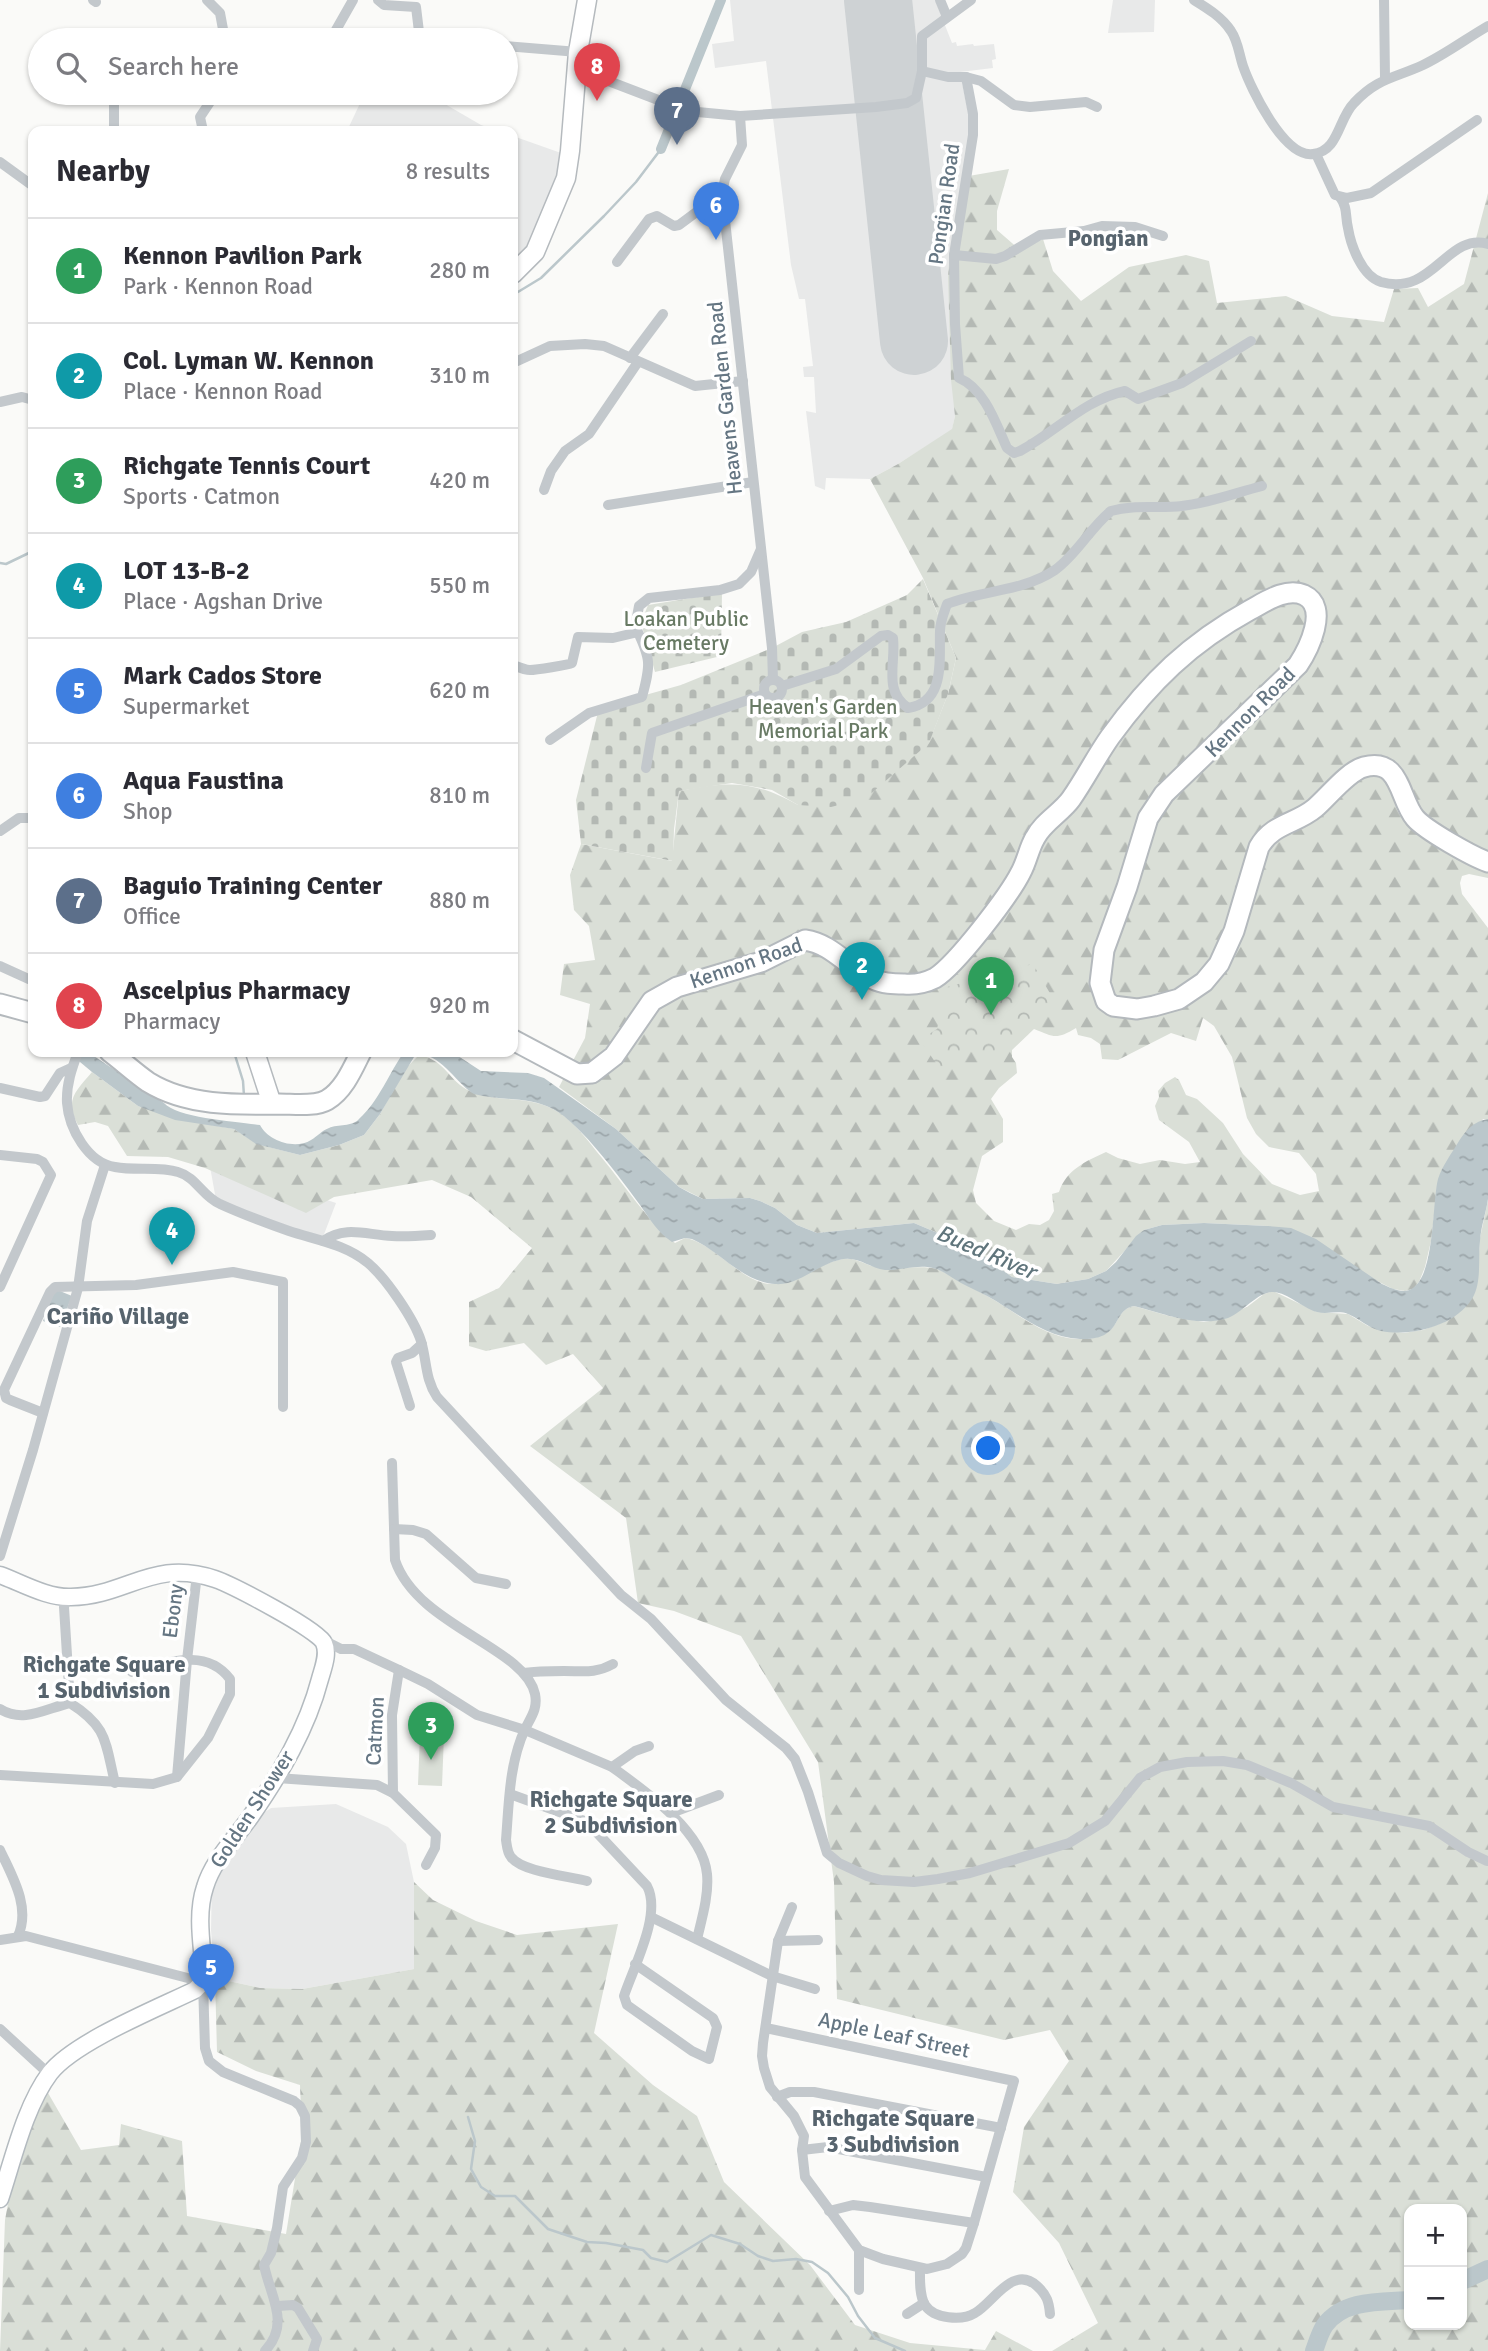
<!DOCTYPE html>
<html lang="en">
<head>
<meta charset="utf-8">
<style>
	:root { --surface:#fff; --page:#f7f7f7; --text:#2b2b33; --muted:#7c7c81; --line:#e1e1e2; --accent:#e4572e }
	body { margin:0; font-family:Signika,sans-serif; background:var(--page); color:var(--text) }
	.controls { position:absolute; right:21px; bottom:21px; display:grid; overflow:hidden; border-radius:14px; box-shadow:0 2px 5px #0004 }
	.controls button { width:63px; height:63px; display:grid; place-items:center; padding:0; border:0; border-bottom:2px solid var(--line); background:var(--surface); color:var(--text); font:35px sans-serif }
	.you { position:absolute; left:989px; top:1449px; width:24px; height:24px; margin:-18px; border:5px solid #fff; border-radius:50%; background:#1a73e8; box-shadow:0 0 0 10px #1a73e833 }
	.badge { display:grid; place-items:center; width:46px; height:46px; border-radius:50%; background:var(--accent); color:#fff; font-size:23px; font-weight:700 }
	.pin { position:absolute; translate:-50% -58px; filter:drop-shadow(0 2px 4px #0008) }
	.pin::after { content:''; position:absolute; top:37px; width:24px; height:21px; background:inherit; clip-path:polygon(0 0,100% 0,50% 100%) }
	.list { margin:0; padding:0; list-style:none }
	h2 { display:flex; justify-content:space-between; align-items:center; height:91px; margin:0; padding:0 28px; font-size:30px }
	h2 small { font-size:23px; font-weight:400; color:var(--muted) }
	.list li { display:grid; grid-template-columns:46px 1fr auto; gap:21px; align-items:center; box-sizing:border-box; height:105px; padding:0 28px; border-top:2px solid var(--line) }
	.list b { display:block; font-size:26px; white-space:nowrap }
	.list p { margin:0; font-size:23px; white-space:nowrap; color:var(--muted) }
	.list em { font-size:23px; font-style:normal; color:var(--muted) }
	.icon { flex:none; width:38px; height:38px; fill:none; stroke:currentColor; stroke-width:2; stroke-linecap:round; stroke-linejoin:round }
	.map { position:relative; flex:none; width:1488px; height:2351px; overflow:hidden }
	.search { position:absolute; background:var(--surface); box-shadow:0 2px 5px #0004; left:28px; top:28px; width:490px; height:77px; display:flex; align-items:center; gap:18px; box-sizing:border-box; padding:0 24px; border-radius:38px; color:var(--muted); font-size:26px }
	.panel { position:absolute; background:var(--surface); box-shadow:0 2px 5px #0004; left:28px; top:126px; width:490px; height:931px; border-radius:14px }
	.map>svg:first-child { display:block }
</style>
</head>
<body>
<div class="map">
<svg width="1488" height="2351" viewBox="0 0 1488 2351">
	<defs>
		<pattern id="forest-firs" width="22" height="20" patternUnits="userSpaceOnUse" patternTransform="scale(1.75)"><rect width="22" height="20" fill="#dadfd7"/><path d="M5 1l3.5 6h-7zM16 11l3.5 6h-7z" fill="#b4b9b4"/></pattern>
		<pattern id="cemetery-stones" width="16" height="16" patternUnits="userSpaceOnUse" patternTransform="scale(1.75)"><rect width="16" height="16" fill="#dadfd7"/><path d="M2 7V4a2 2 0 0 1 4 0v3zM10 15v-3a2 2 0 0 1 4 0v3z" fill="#b4b9b4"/></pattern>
		<pattern id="park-crowns" width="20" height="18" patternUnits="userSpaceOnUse" patternTransform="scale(1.75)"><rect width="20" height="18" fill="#dadfd7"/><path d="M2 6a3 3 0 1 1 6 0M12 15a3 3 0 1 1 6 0" fill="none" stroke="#b4b9b4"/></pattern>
		<pattern id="water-ripples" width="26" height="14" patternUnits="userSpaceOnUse" patternTransform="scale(1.75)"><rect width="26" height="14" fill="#bbc7cb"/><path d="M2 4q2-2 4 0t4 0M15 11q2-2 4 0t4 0" fill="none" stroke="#9ca6aa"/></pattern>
	</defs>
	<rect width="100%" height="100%" fill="#fafaf8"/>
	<g fill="#e8e9e9">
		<polygon points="730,0 935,0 952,43 956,42 957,46 973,44 974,46 994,44 996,59 992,60 993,68 960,72 970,123 955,416 952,430 898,464 870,479 826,478 825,490 815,486 806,411 816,413 814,377 804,377 803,367 813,366 805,299 799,299 791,265 766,61 715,68 712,44 734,41"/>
		<polygon points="1113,0 1155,0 1154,32 1108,33"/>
		<polygon points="404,93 426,93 481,125 498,131 347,131 362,99"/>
		<polygon points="513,136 561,153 560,183 529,247 513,261"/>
		<polygon points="209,1161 336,1203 323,1237 273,1222 216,1200"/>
		<polygon points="336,1804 388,1827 406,1844 414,1882 414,1969 302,1989 260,1988 215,1978 211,1930 212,1880 250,1822 271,1808"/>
	</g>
	<g fill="url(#forest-firs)" fill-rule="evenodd">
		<path d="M1009,169L997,211V230L1020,250L1043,239L1053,271L1081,301L1129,267L1186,255L1209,261L1217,303L1286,296L1332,316L1384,322L1394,289L1418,288L1428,307L1464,284L1488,193V878L1469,874L1462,876L1460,883L1462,894L1488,928V1119H1483L1437,1190L1431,1241L1425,1267L1419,1282L1413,1289L1405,1291L1393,1289L1268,1226L1204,1223L1162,1225L1144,1230L1106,1271L1088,1279L1057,1284L1012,1277L973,1248L914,1223L817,1233L797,1225L775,1208L760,1201L750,1198L703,1199L679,1187L616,1129L559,1087L585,1038L590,1004L560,995L564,964L595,960L589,926L574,910L570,875L581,844L672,861L679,791C729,781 753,780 798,805L897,769L929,742L948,694L956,658L923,578L870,479L898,464L952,429L955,416L951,380L948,277L950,251L963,177ZM1203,1018L1214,1026L1232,1057L1247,1118L1256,1134L1269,1147L1299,1153L1316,1174L1319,1191L1300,1195L1272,1184L1243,1154L1223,1123L1197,1099L1186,1095L1179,1080L1175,1077L1165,1083L1158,1091L1159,1097L1155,1106L1159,1120L1189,1142L1200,1162L1185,1164L1160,1160L1140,1164L1118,1158L1106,1152C1086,1161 1066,1170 1059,1192L1052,1194L1054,1211L1049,1220L1040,1225L1029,1224L1016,1230L994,1221L976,1203L973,1190L982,1156L1003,1142V1119L991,1099L999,1088L1017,1073L1016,1063L1012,1057V1050L1034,1029C1054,1037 1056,1040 1076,1028L1078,1035L1091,1038L1100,1044L1102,1059L1118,1060L1171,1033L1196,1041Z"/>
		<path d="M419,1055C446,1060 449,1082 470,1091C496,1103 527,1095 553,1109C574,1120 587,1140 602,1158C626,1187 646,1219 675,1243L685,1238C716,1243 742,1285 774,1284C797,1283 817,1265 838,1260C857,1255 863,1266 879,1267C893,1269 928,1265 937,1269C955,1277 972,1288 989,1297C1019,1314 1048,1341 1085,1339C1125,1336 1111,1310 1134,1306L1169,1316L1204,1322L1216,1320L1247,1307L1264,1294L1273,1291L1317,1312L1348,1314L1368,1326L1403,1333L1423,1330L1444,1322L1478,1270L1480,1238L1488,1200V2351H1052L1098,2323L1059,2243L1013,2192L1024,2127L1069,2061L1050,2030L1004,2040L837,1999L834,1882L818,1762L741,1636L674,1611L638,1603L626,1518L530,1446L603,1388L573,1354L546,1365L524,1343L486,1351L469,1346V1302L499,1288L532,1248L471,1197L432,1180L334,1197L306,1213L205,1168L168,1157L127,1156L108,1126L95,1122L78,1125C64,1100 76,1091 92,1072L138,1106L206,1124L234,1129L257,1144L300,1155L339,1145L364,1135L380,1114L406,1068ZM1409,2209H1462V2325H1409Z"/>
		<polygon points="414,1882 433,1900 476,1921 517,1935 618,1924 594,2033 653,2085 697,2116 724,2182 810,2265 855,2325 910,2343 985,2350 996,2331 1033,2351 0,2351 5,2220 13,2176 44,2086 81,2150 119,2145 121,2124 182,2141 187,2216 286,2234 302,2135 300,2085 256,2071 217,2052 215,1978 260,1988 302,1989 414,1969"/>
	</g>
	<g fill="url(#cemetery-stones)">
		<polygon points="923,579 956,658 948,694 929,743 866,798 831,807 798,805 772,790 732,783 679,791 674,829 673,861 581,844 576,800 599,708 681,685 772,648 802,632 846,622 907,595"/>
		<polygon points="722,593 721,656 655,672 641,623 648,605"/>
	</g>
	<polygon fill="url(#park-crowns)" points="1033,964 1055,1002 999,1055 970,1051 942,1072 920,1040 937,1029 947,987"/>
	<polygon fill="#dadfd7" points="420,1734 444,1735 442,1786 418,1785"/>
	<g fill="url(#water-ripples)">
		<path d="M68,1052H88L164,1103C177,1118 239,1122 260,1125C268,1141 295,1150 311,1140C318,1136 321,1131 329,1128C338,1124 352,1127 359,1119C379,1101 389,1073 404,1052H452L481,1071L528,1073L544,1078L616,1129L679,1187L690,1193L703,1199L750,1198L760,1201L775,1208L797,1225L817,1233L914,1223L973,1248L1012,1277L1057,1284L1088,1279L1106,1271L1116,1262L1136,1236L1144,1230L1162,1225L1204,1223L1268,1226L1291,1228L1316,1239L1382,1284C1391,1288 1404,1295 1413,1288C1435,1273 1432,1203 1438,1179C1442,1166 1452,1153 1459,1141C1466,1130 1474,1121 1488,1119C1488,1145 1488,1173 1488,1199C1486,1213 1481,1226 1480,1241C1478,1258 1482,1283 1472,1299C1455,1326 1411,1337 1381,1331C1368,1328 1360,1319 1348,1314C1338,1310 1327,1315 1317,1312C1302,1308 1289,1293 1273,1292C1259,1291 1243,1312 1228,1318C1197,1328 1163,1313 1134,1306C1111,1310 1124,1341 1080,1339C1044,1337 1019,1314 989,1297C980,1292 970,1288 961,1283C952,1278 942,1270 933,1268C917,1264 900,1271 885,1270C868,1268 858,1255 839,1260C817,1265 798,1286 775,1284C742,1282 720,1251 692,1239L685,1238L672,1242C657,1232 650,1219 640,1205C621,1179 581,1124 553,1109C529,1096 500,1101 474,1094C457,1085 436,1046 414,1057L380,1114L364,1135L339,1145L300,1155L256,1144L234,1129L175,1120L138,1106L92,1072Z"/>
		<polygon points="55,1289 72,1296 60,1327 43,1321"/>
	</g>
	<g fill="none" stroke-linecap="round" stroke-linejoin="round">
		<g stroke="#bbc7cb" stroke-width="2.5">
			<polyline points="513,295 541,278 604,216 636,182 661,149"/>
			<polyline points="0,563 6,564 33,551"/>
			<polyline points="234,1052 243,1081 244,1096"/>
			<polyline points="468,2117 475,2141 471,2169 481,2187 495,2196 515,2196 548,2229 587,2242 606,2243 643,2250 651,2258 667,2262 711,2235 740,2244 758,2256 773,2261 796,2259 812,2262 828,2273 848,2297 858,2316 875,2338 905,2351"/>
		</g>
		<polyline stroke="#bbc7cb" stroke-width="10" points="661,149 721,0"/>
		<g stroke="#bbc7cb" stroke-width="18">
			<polyline points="1462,2281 1488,2269"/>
			<path d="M1314,2351C1317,2343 1320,2332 1325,2325C1344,2299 1382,2302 1409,2300"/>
		</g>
		<polyline stroke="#ced2d4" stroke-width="68" points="878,0 914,341"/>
		<defs>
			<path id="secondary" d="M0,1575C22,1583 47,1598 71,1597C127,1596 153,1558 215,1579C232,1585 319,1630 324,1643C329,1654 323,1668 320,1679C307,1729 280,1774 251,1816C235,1839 213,1860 205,1887C196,1914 202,1945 204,1972L203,1982L195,1990C158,2008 74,2042 50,2073C25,2106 13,2160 0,2199"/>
			<g id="primary">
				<polyline points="513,274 535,252 566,178 570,151 578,52 587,0"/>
				<polyline points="255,1052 272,1104"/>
			</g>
			<g id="trunk">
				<polyline points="0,1004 33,1013"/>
				<path d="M513,1040L577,1074L592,1073L614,1056L652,1001L677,987L761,962L805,940C833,944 849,969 873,979C883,984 894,984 904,984C915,985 925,983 935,978C956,965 1009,896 1021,872C1027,861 1029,848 1035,838C1043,822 1061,813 1071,799C1085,779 1096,757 1110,737C1150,682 1190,643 1250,610C1265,602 1286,587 1304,595C1330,607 1308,650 1298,665L1164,794L1148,818L1127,887L1104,950L1100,983L1106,1001L1113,1006L1137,1009L1154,1006L1179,999L1204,982L1219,964L1234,931L1259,847C1273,823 1296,824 1315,808C1328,797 1348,771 1364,767C1401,757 1399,799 1415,818C1425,830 1473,857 1488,862"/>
				<path d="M110,1052C122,1061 135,1073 148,1082C187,1106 235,1105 279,1104C294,1104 315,1107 327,1100C344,1090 353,1068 361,1052"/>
			</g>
		</defs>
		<use href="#secondary" stroke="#b3babf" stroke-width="19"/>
		<use href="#primary" stroke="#b5babe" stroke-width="21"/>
		<use href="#trunk" stroke="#b4b9bd" stroke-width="23"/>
		<g stroke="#c3c8cc" stroke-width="10">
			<polyline points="93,0 96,2"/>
			<polyline points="207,0 220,13 225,40"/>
			<polyline points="378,0 384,5 416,7 420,40"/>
			<polyline points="940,0 947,17"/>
			<path d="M1194,0C1207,8 1222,17 1231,31C1238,41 1239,54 1243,66C1251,89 1284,158 1313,154C1339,151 1338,119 1354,103C1377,78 1395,78 1423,65C1446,54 1467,38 1488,26"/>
			<polyline points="1384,0 1385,78"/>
			<polyline points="114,37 114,40"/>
			<polyline points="332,37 353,0"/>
			<polyline points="506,46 578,52"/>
			<polyline points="577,69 687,111 740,116 876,107 907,103 916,98 922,71 922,36 971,0"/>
			<polyline points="922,71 948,77 966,77 981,81 1014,105 1030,107 1086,102 1097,107"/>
			<path d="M966,77L973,114V135L954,255L955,324L959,378C985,389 996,424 1007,448L1014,453L1020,451C1057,431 1084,400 1125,391L1138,399L1182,383L1251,341"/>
			<polyline points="740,116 742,145 725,179 722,193 772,648 773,680"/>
			<polyline points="114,131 114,93"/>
			<polyline points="203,131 200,117 216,93"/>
			<polyline points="1316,154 1335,195 1347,198 1371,193 1477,120"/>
			<polyline points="0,162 33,186"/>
			<path d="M1340,197C1348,208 1345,216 1348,228C1351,246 1362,276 1381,282C1433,297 1447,232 1488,244"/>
			<polyline points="954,255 996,259 1005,256 1040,235 1084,231 1102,226 1135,227 1163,236"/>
			<polyline points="617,262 649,219 657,216 674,226 679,225 722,193"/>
			<polyline points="630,358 663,314"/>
			<polyline points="513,363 550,346 585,344 604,346 695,386 743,381"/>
			<polyline points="0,402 22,397 33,400"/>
			<polyline points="544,490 551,471 565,451 589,434 638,362"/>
			<polyline points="608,505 753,482"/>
			<path d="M513,665C518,667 525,670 530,670C536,670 568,665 572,663L578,637L613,638L634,633L639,606L649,598L720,590L739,584L751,572L761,549"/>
			<circle cx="773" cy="689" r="9"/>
			<path d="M782,686L836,669L881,636L888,635L893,638C896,664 883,691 908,708C946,702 939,660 940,631C940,622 944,613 947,604C982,590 1022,592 1055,570C1078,553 1090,528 1111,511C1135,504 1158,509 1182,506C1209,503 1235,493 1262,486"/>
			<path d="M550,740L589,713L642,697C651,664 651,659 636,628"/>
			<polyline points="646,768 652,733 765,694"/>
			<polyline points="0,831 19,818 33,818"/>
			<polyline points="0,966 33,981"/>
			<path d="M78,1052C72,1068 66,1085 67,1103C69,1129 88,1163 115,1167C135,1171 159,1166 178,1172C196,1177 203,1197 220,1204C242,1214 266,1223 289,1231C316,1240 345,1244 368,1263C386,1278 414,1319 421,1341C427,1361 425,1379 437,1397L621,1595L651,1619L726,1700L786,1748L795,1759L808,1792L827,1853L839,1863L867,1876L881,1880L914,1882L938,1879L970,1873L1069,1843L1105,1821L1140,1778L1160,1767L1187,1762L1223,1761L1247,1765L1291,1783L1333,1807L1429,1826L1468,1852L1487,1861"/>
			<polyline points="0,1088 40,1097 45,1096 60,1073 71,1068"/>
			<polyline points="0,1155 37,1159 43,1162 51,1175 0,1287"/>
			<path d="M323,1241C346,1225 366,1235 392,1236C405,1237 418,1236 431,1235"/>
			<polyline points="410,1406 396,1362 398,1358 412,1353 422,1344"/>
			<polyline points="43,1413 10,1400 6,1398 4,1390 50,1292 55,1287 136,1285 233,1272 283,1282 283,1407"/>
			<path d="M392,1463L395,1560C417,1626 525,1647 535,1694C538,1709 531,1717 525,1729C509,1764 509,1803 506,1840C507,1846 507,1852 511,1857C522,1872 568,1876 587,1881"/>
			<polyline points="394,1529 413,1530 426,1534 476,1578 506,1584"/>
			<polyline points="0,1556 33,1450 78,1288 87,1221 105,1165"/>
			<polyline points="67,1598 64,1607 70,1703"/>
			<path d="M323,1640L341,1649H354L399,1670L428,1684L477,1715L525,1730L612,1767C645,1791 703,1831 707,1874C709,1895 702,1918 697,1939"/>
			<path d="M524,1673C537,1671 550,1671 564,1671C583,1671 595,1674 613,1664"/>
			<path d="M0,1709C23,1724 47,1708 70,1703C108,1727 105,1742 115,1783"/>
			<polyline points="612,1767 635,1751 649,1746"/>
			<path d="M0,1775L153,1784L177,1777L208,1738L230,1694V1679C205,1646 165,1664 132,1672"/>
			<polyline points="177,1777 187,1660 197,1574"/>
			<polyline points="277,1778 377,1785 393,1793 436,1835 435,1848 426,1865"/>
			<polyline points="393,1793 392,1715 399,1670"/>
			<path d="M510,1794L587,1822L647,1886C662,1914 634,1966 624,1996L627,2005L692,2051L709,2059L717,2027L713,2018L635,1964"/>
			<polyline points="671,1813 719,1795"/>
			<path d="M0,1850C12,1876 31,1907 18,1936"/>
			<polyline points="651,1917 772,1976 815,1989"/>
			<path d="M0,1940L26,1936L203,1982L205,2048L209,2061L223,2072L294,2101L300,2106L305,2116L306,2142L302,2158L283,2187L277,2228L271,2253L264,2265C270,2296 291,2323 265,2351"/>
			<polyline points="778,1941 818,1940"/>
			<polyline points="766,2028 1014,2081 974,2223 966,2248 962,2254 947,2264 927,2269 883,2259 859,2250 805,2177 802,2150 804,2136 794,2116 770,2087 764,2068 762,2056 763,2043 778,1941 792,1907"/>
			<polyline points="0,2029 49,2074"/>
			<polyline points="777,2097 790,2092 814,2092 1001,2128"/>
			<polyline points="802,2150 828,2147 986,2177"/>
			<polyline points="829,2211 853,2205 870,2207 974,2223"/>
			<path d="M920,2268C920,2279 919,2295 925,2305C934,2319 962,2321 975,2313C993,2303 1013,2264 1037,2286C1047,2295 1049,2302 1050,2314"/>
			<polyline points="859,2290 859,2250"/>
			<polyline points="278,2306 293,2305 298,2308 317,2339 313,2351"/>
			<polyline points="907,2314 924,2303"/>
		</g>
		<use href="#secondary" stroke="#fff" stroke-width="16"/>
		<use href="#primary" stroke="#fff" stroke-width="18"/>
		<use href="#trunk" stroke="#fff" stroke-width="19"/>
	</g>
	<g text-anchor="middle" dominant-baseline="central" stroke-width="7" stroke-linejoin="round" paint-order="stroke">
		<g font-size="21" fill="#657683" stroke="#fff">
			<text transform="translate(944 204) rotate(-82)">Pongian Road</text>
			<text transform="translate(725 398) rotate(-96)">Heavens Garden Road</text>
			<text transform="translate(1250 712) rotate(-45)">Kennon Road</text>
			<text transform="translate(746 963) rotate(-19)">Kennon Road</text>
			<text transform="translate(173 1611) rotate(-83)">Ebony</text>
			<text transform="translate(375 1731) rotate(-87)">Catmon</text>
			<text transform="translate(252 1809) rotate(-57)">Golden Shower</text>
			<text transform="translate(894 2035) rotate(12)">Apple Leaf Street</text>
		</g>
		<g font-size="21" fill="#687a64" stroke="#fff">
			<text x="686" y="619">Loakan Public<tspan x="686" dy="24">Cemetery</tspan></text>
			<text x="823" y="707">Heaven's Garden<tspan x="823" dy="24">Memorial Park</tspan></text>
		</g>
		<g font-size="23" font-weight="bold" fill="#57646e" stroke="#fff">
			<text x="1108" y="238">Pongian</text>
			<text x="118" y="1316">Cariño Village</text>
			<text x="104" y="1664">Richgate Square<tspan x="104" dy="26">1 Subdivision</tspan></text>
			<text x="611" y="1799">Richgate Square<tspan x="611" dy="26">2 Subdivision</tspan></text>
			<text x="893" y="2118">Richgate Square<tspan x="893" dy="26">3 Subdivision</tspan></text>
		</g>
		<g font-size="23" font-style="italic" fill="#60757c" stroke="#fff">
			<text transform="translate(986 1252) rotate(23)">Bued River</text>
		</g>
	</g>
</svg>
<div class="controls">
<button>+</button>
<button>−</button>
</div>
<div class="you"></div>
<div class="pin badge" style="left:991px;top:1015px;background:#2e9e5b">1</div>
<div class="pin badge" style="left:862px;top:1000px;background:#0f9aa8">2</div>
<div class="pin badge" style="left:431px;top:1760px;background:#2e9e5b">3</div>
<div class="pin badge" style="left:172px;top:1265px;background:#0f9aa8">4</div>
<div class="pin badge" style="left:211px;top:2002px;background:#3f7fe0">5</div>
<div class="pin badge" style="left:716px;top:240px;background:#3f7fe0">6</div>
<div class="pin badge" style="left:677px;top:145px;background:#5c6f8a">7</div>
<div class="pin badge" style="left:597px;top:101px;background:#e0444e">8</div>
<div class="search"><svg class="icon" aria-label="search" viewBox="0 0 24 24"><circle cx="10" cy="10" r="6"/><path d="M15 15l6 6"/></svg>Search here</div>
<section class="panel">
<h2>Nearby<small>8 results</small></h2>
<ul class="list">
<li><span class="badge" style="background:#2e9e5b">1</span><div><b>Kennon Pavilion Park</b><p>Park · Kennon Road</p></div><em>280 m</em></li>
<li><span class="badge" style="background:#0f9aa8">2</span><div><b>Col. Lyman W. Kennon</b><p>Place · Kennon Road</p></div><em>310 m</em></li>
<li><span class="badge" style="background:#2e9e5b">3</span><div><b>Richgate Tennis Court</b><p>Sports · Catmon</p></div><em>420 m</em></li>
<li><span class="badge" style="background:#0f9aa8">4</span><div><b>LOT 13-B-2</b><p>Place · Agshan Drive</p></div><em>550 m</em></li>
<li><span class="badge" style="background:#3f7fe0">5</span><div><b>Mark Cados Store</b><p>Supermarket</p></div><em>620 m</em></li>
<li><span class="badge" style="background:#3f7fe0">6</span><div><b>Aqua Faustina</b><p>Shop</p></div><em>810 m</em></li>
<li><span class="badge" style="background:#5c6f8a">7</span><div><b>Baguio Training Center</b><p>Office</p></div><em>880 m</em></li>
<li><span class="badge" style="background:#e0444e">8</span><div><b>Ascelpius Pharmacy</b><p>Pharmacy</p></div><em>920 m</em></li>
</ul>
</section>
</div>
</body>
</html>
